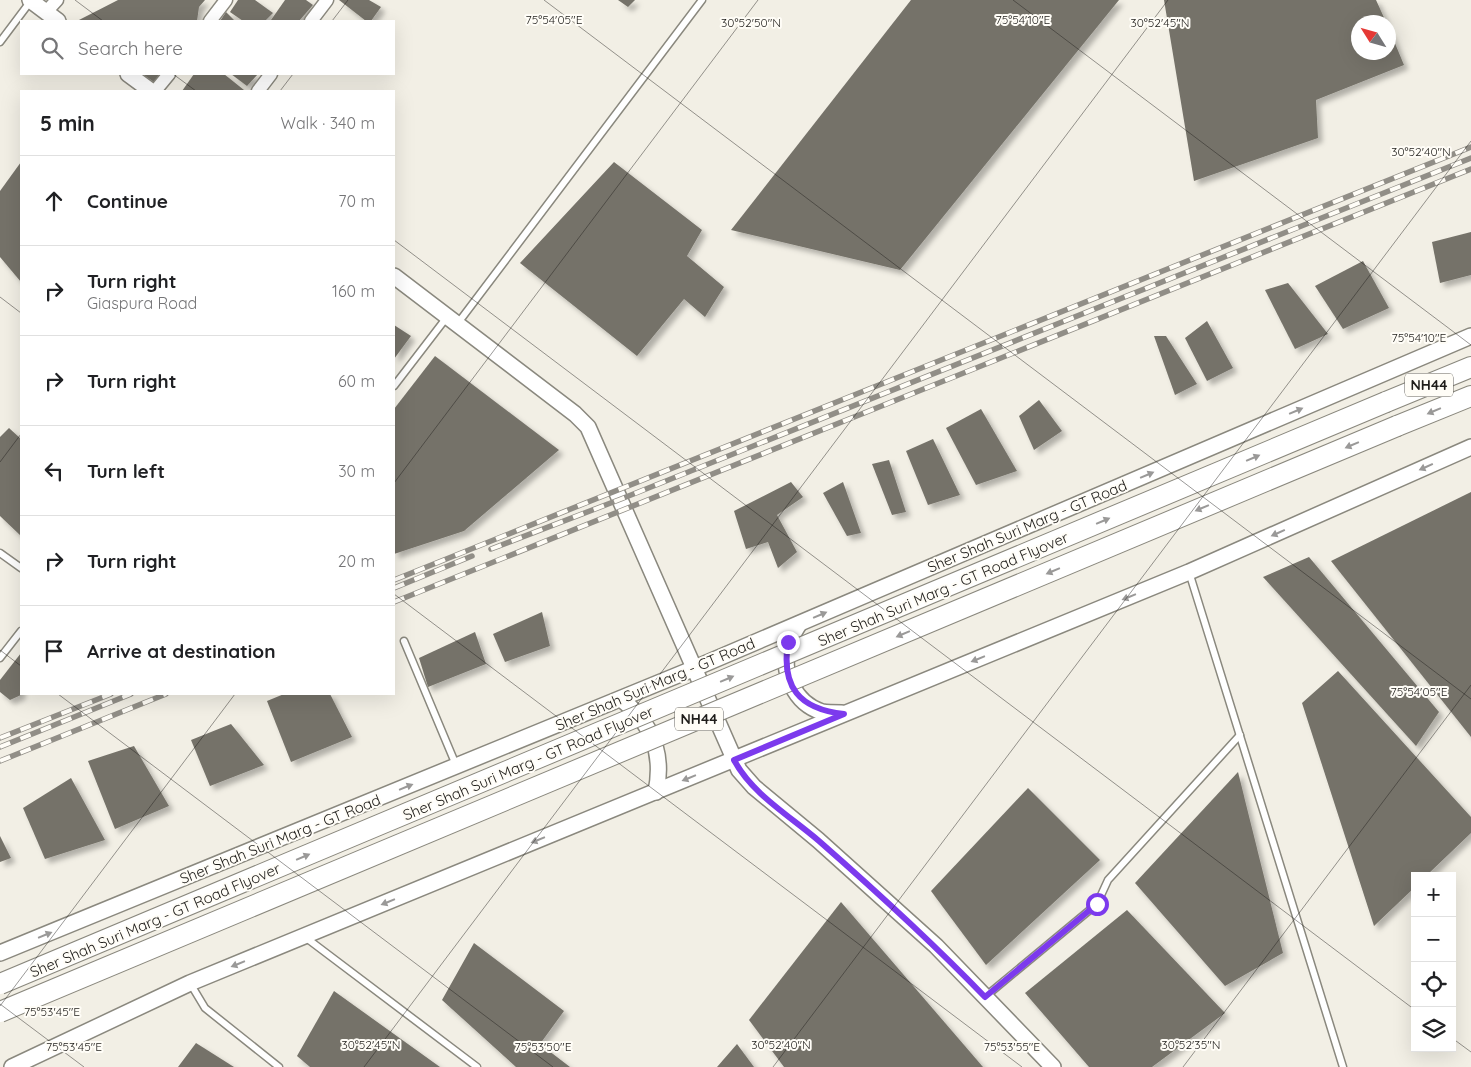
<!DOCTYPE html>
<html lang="en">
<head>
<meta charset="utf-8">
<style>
	:root { --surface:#fff; --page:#f2f2f2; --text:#202124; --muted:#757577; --line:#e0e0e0 }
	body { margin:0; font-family:Quicksand,sans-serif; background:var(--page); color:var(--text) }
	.controls { position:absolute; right:15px; bottom:15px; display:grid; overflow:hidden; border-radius:0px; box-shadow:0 5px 20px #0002 }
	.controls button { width:45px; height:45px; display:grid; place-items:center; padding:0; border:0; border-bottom:1px solid var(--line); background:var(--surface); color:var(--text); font:25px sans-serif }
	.compass { position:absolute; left:1351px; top:15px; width:45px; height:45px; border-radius:50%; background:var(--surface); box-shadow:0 5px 20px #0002; rotate:307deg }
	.stop { position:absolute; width:15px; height:15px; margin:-11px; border:4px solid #7c3aed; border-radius:50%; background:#fff }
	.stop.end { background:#7c3aed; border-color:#fff; box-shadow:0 1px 5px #0008 }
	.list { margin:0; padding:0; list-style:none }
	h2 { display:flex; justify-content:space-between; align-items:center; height:65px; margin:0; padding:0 20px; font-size:21px }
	h2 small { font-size:16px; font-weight:400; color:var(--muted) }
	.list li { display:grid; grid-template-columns:32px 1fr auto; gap:15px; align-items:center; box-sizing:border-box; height:90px; padding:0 20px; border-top:1px solid var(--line) }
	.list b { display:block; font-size:19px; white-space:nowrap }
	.list p { margin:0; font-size:16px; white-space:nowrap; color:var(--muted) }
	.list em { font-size:16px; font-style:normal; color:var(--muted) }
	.icon { flex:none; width:28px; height:28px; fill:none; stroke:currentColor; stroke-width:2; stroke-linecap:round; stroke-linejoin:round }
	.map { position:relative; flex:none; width:1471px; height:1067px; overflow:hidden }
	.search { position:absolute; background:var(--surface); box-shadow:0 5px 20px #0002; left:20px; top:20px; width:375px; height:55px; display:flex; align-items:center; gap:12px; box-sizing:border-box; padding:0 18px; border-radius:0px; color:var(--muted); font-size:19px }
	.panel { position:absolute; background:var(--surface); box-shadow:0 5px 20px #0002; left:20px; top:90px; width:375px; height:605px; border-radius:0px }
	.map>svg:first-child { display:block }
</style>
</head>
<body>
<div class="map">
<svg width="1471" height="1067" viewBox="0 0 1471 1067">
	<defs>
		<filter id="shadow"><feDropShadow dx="4.5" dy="4.5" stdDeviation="2.5" flood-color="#0004"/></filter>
	</defs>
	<rect width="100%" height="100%" fill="#f2efe5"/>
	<g fill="#757269" filter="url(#shadow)">
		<polygon points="118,0 205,0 199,7 197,21 77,21"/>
		<polygon points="238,0 255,0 273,13 265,21 243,21 230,12"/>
		<polygon points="285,0 306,0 313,5 299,21 273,21 271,20"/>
		<polygon points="339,0 369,0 381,7 371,21 366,21"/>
		<polygon points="618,0 635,0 628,7"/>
		<polygon points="911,0 1119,0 900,270 731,230"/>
		<polygon points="1164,0 1376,0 1386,22 1358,22 1358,52 1388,52 1389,29 1404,65 1316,100 1318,138 1194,181"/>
		<polygon points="226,12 235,21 220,21"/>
		<polygon points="142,74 160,74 154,82"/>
		<polygon points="194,74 224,74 244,90 182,91"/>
		<polygon points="231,74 258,74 247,86"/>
		<polygon points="21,162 21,282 0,257 0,191"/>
		<polygon points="614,162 702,230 687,256 724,287 705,317 684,299 637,356 520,263"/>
		<polygon points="1471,232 1471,275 1440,283 1432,242"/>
		<polygon points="1363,261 1389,308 1343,329 1315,286"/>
		<polygon points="1288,283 1328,334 1295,349 1265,290"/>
		<polygon points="1207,321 1233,368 1207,381 1185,338"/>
		<polygon points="394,325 411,336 394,359"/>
		<polygon points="1154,336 1166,336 1197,384 1175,395"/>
		<polygon points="435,356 559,450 464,531 394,554 394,409"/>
		<polygon points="1039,400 1062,431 1034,450 1019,416"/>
		<polygon points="981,409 1017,471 976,485 946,428"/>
		<polygon points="9,428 21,439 21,536 0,516 0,437"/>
		<polygon points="933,439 960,495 928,505 906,451"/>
		<polygon points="889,460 906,512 892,515 872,464"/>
		<polygon points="791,482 803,497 777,515 797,552 778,568 768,542 746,549 734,511"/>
		<polygon points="843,482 861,533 847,536 823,493"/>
		<polygon points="1471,492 1471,737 1331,561"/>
		<polygon points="1309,557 1439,712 1416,746 1263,577"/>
		<polygon points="542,612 550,646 505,662 493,634"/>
		<polygon points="475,632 486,664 428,687 419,658"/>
		<polygon points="21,653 21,695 10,700 0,692 0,680"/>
		<polygon points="1338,671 1471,817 1471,833 1426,876 1415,876 1415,887 1374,926 1302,703"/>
		<polygon points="284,694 330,694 352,737 291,762 267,701"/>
		<polygon points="231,724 264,765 210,786 191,740"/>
		<polygon points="134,746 169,806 115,829 88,761"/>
		<polygon points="1238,772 1283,953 1225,986 1135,883"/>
		<polygon points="71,778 105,840 45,859 23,808"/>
		<polygon points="1028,788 1100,860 986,965 931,891"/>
		<polygon points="0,836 11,858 0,862"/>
		<polygon points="841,902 983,1067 784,1067 749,1020"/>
		<polygon points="1127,910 1225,1013 1152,1067 1089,1067 1025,993"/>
		<polygon points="474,943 564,1011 540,1044 570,1067 516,1067 442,1000"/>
		<polygon points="334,991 440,1067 310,1067 297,1056"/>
		<polygon points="196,1043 234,1067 178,1067"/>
		<polygon points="737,1044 754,1067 717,1067"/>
	</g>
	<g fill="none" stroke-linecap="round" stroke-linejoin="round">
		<defs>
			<g id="service">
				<polyline points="0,42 30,2"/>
				<polyline points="458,323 702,0"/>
				<polyline points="394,386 447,317"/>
				<polyline points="0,553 21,568"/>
				<polyline points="1189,572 1343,1067"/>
				<polyline points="404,641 456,765"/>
				<polyline points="0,658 21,631"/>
				<polyline points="305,937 477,1067"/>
				<polyline points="190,983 205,1008 279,1067"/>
				<polyline points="986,996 1097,904 1108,880 1240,735"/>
			</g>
			<g id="minor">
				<polyline points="46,12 57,0"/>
				<polyline points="210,21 226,0"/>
				<polyline points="311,21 327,0"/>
				<polyline points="155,91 169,74"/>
				<polyline points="258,91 271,74"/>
			</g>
			<g id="tertiary">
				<polyline points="30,0 58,21"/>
				<polyline points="128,74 151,91"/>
				<polyline points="394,276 575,414 588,427 739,770 754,787 818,840 936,946 1053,1067"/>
				<path d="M799,624C796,630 790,637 788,645C781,672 794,703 822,712C828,713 836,713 842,713"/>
				<path d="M621,699C652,723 664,753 656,792"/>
				<polyline points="0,953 695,668 1471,336"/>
				<polyline points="12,1067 190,983 1189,572 1471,447"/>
			</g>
			<g id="trunk">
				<polyline points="1386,402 1471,367"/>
				<polyline points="1397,426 1471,396"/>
			</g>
		</defs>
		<use href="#service" stroke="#8a887e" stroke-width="9"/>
		<use href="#minor" stroke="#8a887e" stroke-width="15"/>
		<use href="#tertiary" stroke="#8a887e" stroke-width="18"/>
		<use href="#trunk" stroke="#8a887e" stroke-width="22"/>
		<use href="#service" stroke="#fff" stroke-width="6"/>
		<use href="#minor" stroke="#fff" stroke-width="12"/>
		<use href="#tertiary" stroke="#fff" stroke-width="15"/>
		<use href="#trunk" stroke="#fff" stroke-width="20"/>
		<defs>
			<g id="rail">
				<polyline points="491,549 621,499 1471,158"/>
				<polyline points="394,580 1471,147"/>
				<polyline points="394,588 472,556"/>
				<polyline points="394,602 1471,169"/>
				<polyline points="0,738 111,694"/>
				<polyline points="0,747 131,694"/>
				<polyline points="0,761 166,694"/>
			</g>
		</defs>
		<use href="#rail" stroke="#918e87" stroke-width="5.5"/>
		<use href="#rail" stroke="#fffdf7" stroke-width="4" stroke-dasharray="11" stroke-linecap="butt"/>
		<defs>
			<g id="trunk-bridge">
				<polyline points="0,984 1386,402"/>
				<polyline points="0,1012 1397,426"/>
			</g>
		</defs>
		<use href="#trunk-bridge" stroke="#8a887e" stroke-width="22" stroke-linecap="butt"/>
		<use href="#trunk-bridge" stroke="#fff" stroke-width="20"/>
	</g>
	<defs><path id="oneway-solid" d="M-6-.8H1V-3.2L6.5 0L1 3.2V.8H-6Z" transform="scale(1.25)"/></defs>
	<g fill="#9a9998">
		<use href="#oneway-solid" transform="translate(1296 411) rotate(-23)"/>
		<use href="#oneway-solid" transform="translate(1434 411) rotate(157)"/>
		<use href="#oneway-solid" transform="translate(1352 445) rotate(157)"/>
		<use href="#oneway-solid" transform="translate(1253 458) rotate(-23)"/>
		<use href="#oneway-solid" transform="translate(1426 467) rotate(156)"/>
		<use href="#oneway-solid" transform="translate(1147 475) rotate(-23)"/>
		<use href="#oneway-solid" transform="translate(1202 508) rotate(157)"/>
		<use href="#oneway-solid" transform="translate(1103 521) rotate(-23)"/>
		<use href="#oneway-solid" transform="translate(1278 533) rotate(156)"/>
		<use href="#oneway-solid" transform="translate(1053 571) rotate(157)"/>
		<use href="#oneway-solid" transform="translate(1129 597) rotate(158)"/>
		<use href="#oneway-solid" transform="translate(820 615) rotate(-23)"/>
		<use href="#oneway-solid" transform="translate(903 634) rotate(157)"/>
		<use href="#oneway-solid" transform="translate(978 659) rotate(158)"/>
		<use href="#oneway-solid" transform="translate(727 679) rotate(-23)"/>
		<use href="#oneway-solid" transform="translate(689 778) rotate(158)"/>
		<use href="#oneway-solid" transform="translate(406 787) rotate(-22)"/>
		<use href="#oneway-solid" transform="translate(538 840) rotate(158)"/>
		<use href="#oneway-solid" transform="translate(303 857) rotate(-23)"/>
		<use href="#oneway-solid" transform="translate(388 902) rotate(158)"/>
		<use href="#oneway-solid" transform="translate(45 935) rotate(-22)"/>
		<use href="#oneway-solid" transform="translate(238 964) rotate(158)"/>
	</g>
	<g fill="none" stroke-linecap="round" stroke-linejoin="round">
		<path stroke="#7c3aed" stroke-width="6" d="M788,642C781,687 799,709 844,714L734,760C752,794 790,816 819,841C876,891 932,942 985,997L1097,904"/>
	</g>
	<path fill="none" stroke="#1f1d1a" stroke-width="1" stroke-opacity="0.45" d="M75,0L103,21M544,0L1471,699M1013,0L1471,345M332,21L348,0M173,74L196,91M280,91L293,74M394,240L1415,1010M0,297L21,313M0,462L21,434M394,483L758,0M394,594L1022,1067M0,650L21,666M58,694L553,1067M0,1004L84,1067M0,1006L235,694M1452,1038L1471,1052M364,1067L1168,0M773,1067L1471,141M1183,1067L1471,685"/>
	<g text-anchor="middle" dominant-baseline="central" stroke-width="4" stroke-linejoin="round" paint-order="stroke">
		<g fill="#fffdf7" stroke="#62605c" stroke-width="1">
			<rect x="1405" y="373.5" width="48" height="23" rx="4"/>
			<rect x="675" y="707.5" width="48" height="23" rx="4"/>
		</g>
		<g font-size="14" font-weight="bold" fill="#1f1d1a">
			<text x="1429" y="385">NH44</text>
			<text x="699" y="719">NH44</text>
		</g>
		<g font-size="15" fill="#1f1d1a" stroke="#fffdf7">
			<text transform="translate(1027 526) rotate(-23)">Sher Shah Suri Marg - GT Road</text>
			<text transform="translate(943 589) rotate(-23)">Sher Shah Suri Marg - GT Road Flyover</text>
			<text transform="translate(655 684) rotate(-23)">Sher Shah Suri Marg - GT Road</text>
			<text transform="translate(528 763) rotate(-23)">Sher Shah Suri Marg - GT Road Flyover</text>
			<text transform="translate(280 839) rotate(-22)">Sher Shah Suri Marg - GT Road</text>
			<text transform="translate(155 920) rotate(-23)">Sher Shah Suri Marg - GT Road Flyover</text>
		</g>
	</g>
	<g font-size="12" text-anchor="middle" fill="#1f1d1a" stroke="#fffdf7" stroke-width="4" stroke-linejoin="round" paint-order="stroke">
		<text x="554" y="24">75°54'05"E</text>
		<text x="1023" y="24">75°54'10"E</text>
		<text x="751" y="27">30°52'50"N</text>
		<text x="1160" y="27">30°52'45"N</text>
		<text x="1421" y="156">30°52'40"N</text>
		<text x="1419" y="342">75°54'10"E</text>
		<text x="1419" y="696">75°54'05"E</text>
		<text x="52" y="1016">75°53'45"E</text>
		<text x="371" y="1049">30°52'45"N</text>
		<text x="781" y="1049">30°52'40"N</text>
		<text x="1191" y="1049">30°52'35"N</text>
		<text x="74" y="1051">75°53'45"E</text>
		<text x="543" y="1051">75°53'50"E</text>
		<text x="1012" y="1051">75°53'55"E</text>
	</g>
</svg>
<div class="controls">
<button>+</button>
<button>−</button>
<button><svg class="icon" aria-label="locate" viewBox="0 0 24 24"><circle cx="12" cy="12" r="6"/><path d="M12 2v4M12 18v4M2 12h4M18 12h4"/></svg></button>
<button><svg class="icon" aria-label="layers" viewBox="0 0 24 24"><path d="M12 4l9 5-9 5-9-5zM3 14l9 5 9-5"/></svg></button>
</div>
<svg class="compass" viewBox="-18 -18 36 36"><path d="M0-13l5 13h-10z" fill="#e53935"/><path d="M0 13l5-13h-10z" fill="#757577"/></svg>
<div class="stop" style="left:1097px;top:904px"></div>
<div class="stop end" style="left:788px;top:642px"></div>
<div class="search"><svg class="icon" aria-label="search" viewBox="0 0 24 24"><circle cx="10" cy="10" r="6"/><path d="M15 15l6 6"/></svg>Search here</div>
<section class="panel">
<h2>5 min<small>Walk · 340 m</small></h2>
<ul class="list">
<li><svg class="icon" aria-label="ahead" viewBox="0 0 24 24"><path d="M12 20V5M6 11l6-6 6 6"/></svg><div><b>Continue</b></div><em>70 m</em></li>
<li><svg class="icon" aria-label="right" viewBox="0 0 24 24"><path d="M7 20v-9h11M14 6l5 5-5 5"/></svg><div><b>Turn right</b><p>Giaspura Road</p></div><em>160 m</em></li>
<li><svg class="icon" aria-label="right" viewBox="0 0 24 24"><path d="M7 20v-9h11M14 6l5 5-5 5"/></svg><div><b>Turn right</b></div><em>60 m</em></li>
<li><svg class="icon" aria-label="left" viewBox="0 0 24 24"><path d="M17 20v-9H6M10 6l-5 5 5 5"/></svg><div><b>Turn left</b></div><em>30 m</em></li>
<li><svg class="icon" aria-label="right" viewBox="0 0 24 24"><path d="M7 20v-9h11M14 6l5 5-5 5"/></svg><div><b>Turn right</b></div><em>20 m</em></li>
<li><svg class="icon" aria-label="arrive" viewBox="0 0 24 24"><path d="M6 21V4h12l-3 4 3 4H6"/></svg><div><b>Arrive at destination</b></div></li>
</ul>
</section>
</div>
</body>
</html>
